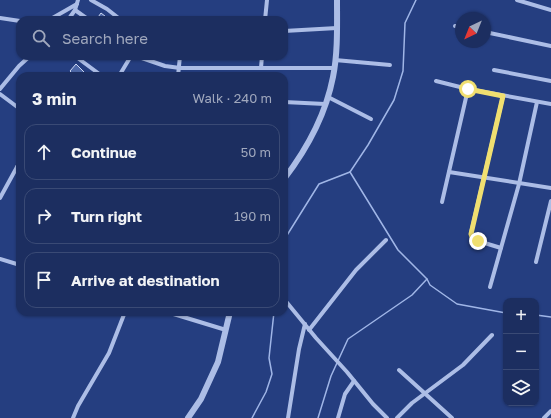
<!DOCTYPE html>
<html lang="en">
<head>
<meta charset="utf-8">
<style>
	:root { --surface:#1c2e60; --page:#253666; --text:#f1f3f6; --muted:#a0a8bd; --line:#3a4a75 }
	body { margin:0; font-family:"Golos Text",sans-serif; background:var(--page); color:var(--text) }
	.controls { position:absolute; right:12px; bottom:12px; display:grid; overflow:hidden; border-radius:8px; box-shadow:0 1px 3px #0004 }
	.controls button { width:36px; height:36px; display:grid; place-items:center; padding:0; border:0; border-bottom:1px solid var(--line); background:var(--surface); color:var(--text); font:20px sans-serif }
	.compass { position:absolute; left:455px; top:12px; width:36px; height:36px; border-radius:50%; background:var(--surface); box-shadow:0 1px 3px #0004; rotate:223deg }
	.stop { position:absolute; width:12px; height:12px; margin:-9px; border:3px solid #f0df70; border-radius:50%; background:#fff }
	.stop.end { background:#f0df70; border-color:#fff; box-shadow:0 1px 4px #0008 }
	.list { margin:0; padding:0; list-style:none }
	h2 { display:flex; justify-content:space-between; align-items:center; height:52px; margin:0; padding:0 16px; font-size:17px }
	h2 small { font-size:13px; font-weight:400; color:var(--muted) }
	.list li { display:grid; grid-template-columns:26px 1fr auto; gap:12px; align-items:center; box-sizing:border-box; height:56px; margin:0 8px 8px; padding:0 8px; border:1px solid var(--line); border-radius:12px }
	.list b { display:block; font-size:15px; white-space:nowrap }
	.list em { font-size:13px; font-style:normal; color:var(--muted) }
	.icon { flex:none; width:22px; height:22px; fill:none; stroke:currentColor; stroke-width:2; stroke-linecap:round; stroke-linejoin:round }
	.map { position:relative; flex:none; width:551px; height:418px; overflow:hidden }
	.search { position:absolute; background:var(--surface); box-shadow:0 1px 3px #0004; left:16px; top:16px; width:272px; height:44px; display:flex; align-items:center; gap:10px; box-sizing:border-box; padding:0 14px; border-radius:12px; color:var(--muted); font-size:15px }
	.panel { position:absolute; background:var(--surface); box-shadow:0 1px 3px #0004; left:16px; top:72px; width:272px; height:244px; border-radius:12px }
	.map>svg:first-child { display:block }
</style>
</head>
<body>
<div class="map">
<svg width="551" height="418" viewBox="0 0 551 418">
	<rect width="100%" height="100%" fill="#253e80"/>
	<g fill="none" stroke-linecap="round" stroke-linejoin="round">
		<g stroke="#a0b6e7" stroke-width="1.5">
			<polyline points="284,240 319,184 350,172 368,145 394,100 403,71 405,23 416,0"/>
			<polyline points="427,279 430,285 457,304 506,313"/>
			<polyline points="536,315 551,317"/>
			<polyline points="252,418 266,392 272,374 269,358 274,312"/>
			<polyline points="318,418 331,376 348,339 412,295 427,279 398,250 350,172"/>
		</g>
	</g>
	<g fill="#4d68a9" stroke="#cfdaf5">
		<polygon points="101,13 110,20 96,20"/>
		<polygon points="76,64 84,72 79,76 75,76 70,71"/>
	</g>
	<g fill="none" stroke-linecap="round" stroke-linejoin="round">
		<g stroke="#acbde6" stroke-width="4">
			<polyline points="91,0 107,9 121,20"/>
			<polyline points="517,0 551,10"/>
			<polyline points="75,10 89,20"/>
			<polyline points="0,18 20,21"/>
			<polyline points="49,20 77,4"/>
			<polyline points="68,20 75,10 78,0"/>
			<polyline points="265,20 267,0"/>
			<polyline points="455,26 461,27"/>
			<polyline points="284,31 337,28"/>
			<polyline points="485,32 551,46"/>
			<polyline points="75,56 102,76"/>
			<polyline points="136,56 165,66 180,68 334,68"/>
			<polyline points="335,60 390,65"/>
			<polyline points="261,68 262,56"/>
			<polyline points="494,70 551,81"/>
			<polyline points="119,76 131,56"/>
			<polyline points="178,76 180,56"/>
			<polyline points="436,81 468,89 551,104"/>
			<polyline points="0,89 19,66 30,56"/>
			<polyline points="0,94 20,109"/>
			<polyline points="328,97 371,119"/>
			<polyline points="284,102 325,104"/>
			<polyline points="20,163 17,167 20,168"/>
			<polyline points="449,172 551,188"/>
			<polyline points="0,198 17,167"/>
			<polyline points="442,202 468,89"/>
			<polyline points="501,248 478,241 472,237 471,233 503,96"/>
			<polyline points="0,259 20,265"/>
			<polyline points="536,262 551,201"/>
			<polyline points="490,287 519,184 537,102"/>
			<polyline points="284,299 316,338 347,372 373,404 387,418"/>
			<polyline points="167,312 226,330"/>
			<polyline points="309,330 356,270 386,240"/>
			<polyline points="399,370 452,418"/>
			<polyline points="73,418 78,406 109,353 125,312"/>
			<polyline points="288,418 299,349 305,324"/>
			<polyline points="338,418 345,394 354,381"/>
			<polyline points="397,418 412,403 463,365 492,335"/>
			<polyline points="544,418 551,411"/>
		</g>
		<g stroke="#acbde6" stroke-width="6">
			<path d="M284,179C307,149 326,113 333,77C338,52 337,25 337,0"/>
			<polyline points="188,418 201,399 218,362 230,312"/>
		</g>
	</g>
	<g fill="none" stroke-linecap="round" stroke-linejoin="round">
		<polyline stroke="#f0df70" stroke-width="5" points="468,89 503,96 471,234 472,237 478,241"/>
	</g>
</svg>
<div class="controls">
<button>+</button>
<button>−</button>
<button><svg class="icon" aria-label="layers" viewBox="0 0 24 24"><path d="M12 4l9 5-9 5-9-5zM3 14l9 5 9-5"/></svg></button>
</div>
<svg class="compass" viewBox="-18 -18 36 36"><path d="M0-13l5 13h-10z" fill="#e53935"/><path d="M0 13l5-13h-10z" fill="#a0a8bd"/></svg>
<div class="stop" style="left:468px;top:89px"></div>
<div class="stop end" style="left:478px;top:241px"></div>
<div class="search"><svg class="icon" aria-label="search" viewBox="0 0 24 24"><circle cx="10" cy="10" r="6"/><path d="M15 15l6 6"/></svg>Search here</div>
<section class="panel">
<h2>3 min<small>Walk · 240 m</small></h2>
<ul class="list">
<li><svg class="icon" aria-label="ahead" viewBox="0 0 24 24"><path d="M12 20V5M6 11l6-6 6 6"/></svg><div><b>Continue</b></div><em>50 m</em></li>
<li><svg class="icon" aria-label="right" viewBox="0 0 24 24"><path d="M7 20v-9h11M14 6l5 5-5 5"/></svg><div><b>Turn right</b></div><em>190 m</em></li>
<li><svg class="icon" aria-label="arrive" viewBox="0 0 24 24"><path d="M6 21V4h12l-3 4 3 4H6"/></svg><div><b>Arrive at destination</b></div></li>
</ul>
</section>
</div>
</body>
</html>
